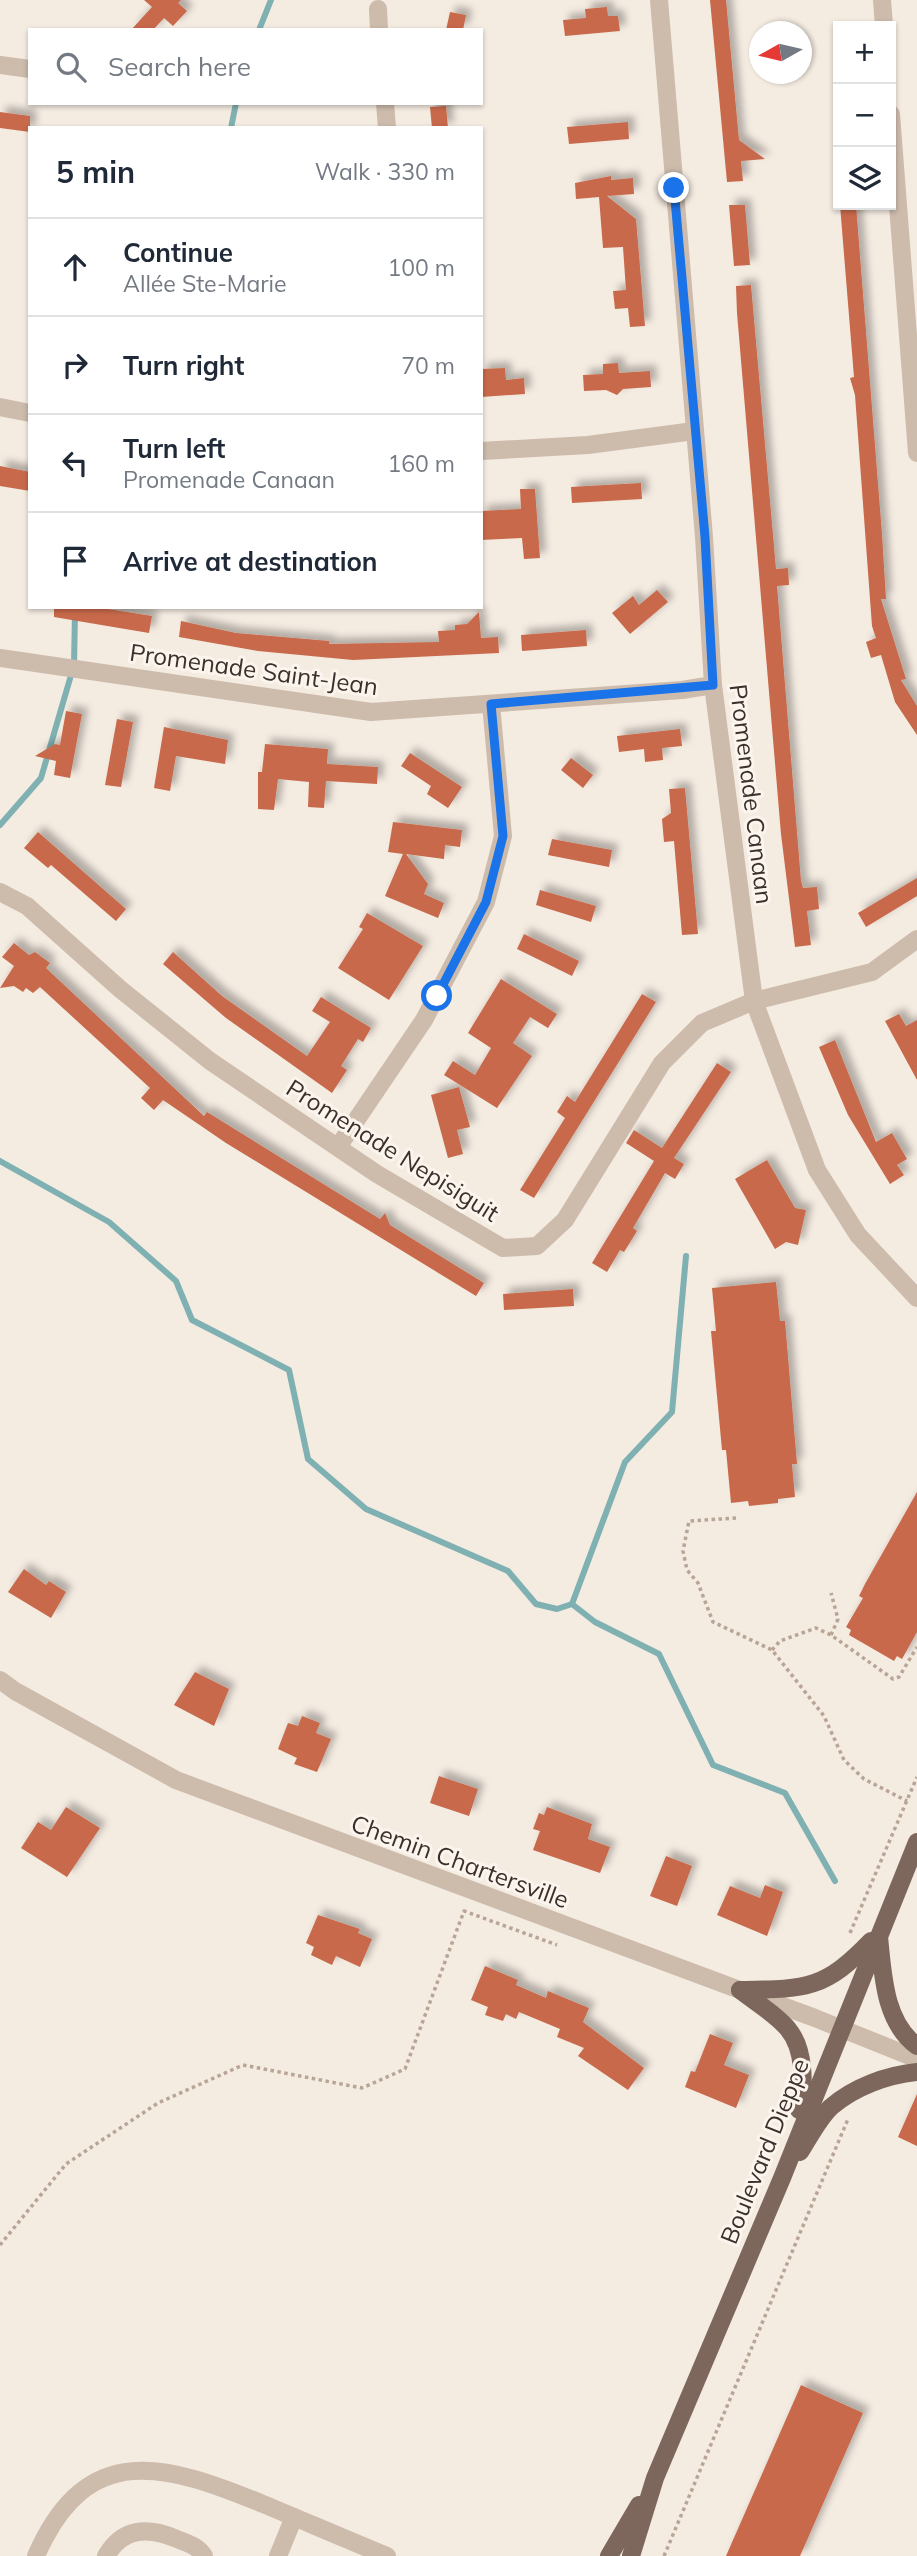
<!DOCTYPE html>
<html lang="en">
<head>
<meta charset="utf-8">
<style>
	:root { --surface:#fff; --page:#f2f2f3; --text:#1f2937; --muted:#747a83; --line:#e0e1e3 }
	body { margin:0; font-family:Mulish,sans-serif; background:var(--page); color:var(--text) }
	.controls { position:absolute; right:21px; top:21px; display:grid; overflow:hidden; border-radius:0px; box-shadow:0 2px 5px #0004 }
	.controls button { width:63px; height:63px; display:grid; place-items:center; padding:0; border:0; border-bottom:2px solid var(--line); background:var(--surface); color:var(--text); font:35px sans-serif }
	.compass { position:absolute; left:749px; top:21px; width:63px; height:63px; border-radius:50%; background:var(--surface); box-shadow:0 2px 5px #0004; rotate:262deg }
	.stop { position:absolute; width:21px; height:21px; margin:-16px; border:5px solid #1a73e8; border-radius:50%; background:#fff }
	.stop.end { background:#1a73e8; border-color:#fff; box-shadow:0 2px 7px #0008 }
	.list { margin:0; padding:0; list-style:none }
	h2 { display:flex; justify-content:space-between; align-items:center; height:91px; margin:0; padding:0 28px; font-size:30px }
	h2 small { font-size:23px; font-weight:400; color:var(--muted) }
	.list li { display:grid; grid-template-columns:46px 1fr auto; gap:21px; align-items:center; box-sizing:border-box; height:98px; padding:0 28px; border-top:2px solid var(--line) }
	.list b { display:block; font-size:26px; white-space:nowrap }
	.list p { margin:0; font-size:23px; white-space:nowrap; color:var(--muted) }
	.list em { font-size:23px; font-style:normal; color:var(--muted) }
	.icon { flex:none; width:38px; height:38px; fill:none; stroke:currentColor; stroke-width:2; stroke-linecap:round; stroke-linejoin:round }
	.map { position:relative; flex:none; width:917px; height:2556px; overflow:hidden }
	.search { position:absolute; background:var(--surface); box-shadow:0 2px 5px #0004; left:28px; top:28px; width:455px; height:77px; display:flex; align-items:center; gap:18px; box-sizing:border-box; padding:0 24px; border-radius:0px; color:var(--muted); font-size:26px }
	.panel { position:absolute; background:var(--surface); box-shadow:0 2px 5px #0004; left:28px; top:126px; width:455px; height:483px; border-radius:0px }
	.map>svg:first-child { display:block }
</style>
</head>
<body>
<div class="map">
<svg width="917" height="2556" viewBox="0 0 917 2556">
	<defs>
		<filter id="shadow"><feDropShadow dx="6" dy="-6" stdDeviation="3.5" flood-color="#0004"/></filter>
	</defs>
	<rect width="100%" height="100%" fill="#f4ebe1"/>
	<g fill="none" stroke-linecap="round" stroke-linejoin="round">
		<g stroke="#7fb0b2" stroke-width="6">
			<polyline points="259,30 271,0"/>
			<polyline points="231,128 236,103"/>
			<polyline points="0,825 41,778 74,665 75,613"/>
			<polyline points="0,1161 109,1222 176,1281 192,1320 289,1370 308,1459 366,1509 508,1571 536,1604 557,1609 572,1604"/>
			<polyline points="572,1604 595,1622 659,1654 713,1765 785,1793 835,1881"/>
			<polyline points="572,1604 625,1462 672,1412 686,1256"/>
		</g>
	</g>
	<g fill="#c8694b" filter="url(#shadow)">
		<polygon points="144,0 181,0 178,3 187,11 173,26 164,18 153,30 131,30 152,7"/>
		<polygon points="710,0 726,0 739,140 765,159 741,161 743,181 727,182"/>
		<polygon points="607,7 608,16 618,16 620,31 565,36 563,20 586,18 585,9"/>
		<polygon points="450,12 466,15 463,30 446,30"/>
		<polygon points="446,106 448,128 432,128 430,107"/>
		<polygon points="0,112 30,116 30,132 0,128"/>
		<polygon points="628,122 629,139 569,144 567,127"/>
		<polygon points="611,176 611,180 633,178 634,194 607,196 636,219 645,326 630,327 628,308 615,309 613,291 626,290 623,247 603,248 599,197 576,199 575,183"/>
		<polygon points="729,205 745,205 750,265 734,266"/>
		<polygon points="840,205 856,205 882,534 886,599 881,599 906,679 901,680 917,706 917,735 895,702 881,655 871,658 866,642 876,638 872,626 855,395 850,378 854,377"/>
		<polygon points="751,285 776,569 788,568 789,585 777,586 801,881 803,888 817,887 819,909 807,911 811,945 795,947 781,834 737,313 736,286"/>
		<polygon points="618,363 619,373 650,371 651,387 623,389 617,395 606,390 584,391 583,375 603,374 603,364"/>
		<polygon points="505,368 506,380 524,378 525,394 481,397 481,369"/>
		<polygon points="0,466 30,472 30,491 0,486"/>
		<polygon points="641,483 642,499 572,503 571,487"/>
		<polygon points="520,489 535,489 540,558 524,559 522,538 481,540 481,511 521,509"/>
		<polygon points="657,590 668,602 630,634 612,613 633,596 639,605"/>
		<polygon points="54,607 95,607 152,616 149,633 54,617"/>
		<polygon points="479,612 481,638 498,637 499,653 353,660 258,651 179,637 181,621 236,633 329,641 329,644 439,642 438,631 455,630 455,625 467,624"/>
		<polygon points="586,630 587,646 522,651 521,635"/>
		<polygon points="66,711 82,714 70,778 54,775 56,761 35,756 55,744 60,745"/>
		<polygon points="117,719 133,722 121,787 105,785"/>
		<polygon points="164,727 228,740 225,764 176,756 170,791 154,788"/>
		<polygon points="680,729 682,746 662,748 663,760 645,762 644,749 619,752 617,736"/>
		<polygon points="265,744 328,749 327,764 378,767 377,784 326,781 324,808 308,807 309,782 278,779 274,810 258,809 258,772 262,772"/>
		<polygon points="410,753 462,787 448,808 427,794 431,786 401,766"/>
		<polygon points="571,758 593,775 583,788 561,770"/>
		<polygon points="685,788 698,934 682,935 674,841 664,842 662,819 671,813 669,789"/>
		<polygon points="393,822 462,830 460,847 445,845 444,859 406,854 428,884 424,894 444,903 438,918 385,896 403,854 388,852"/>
		<polygon points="38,832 126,909 116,921 51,865 48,868 24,848"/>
		<polygon points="552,839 612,850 609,867 548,855"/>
		<polygon points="917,878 917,896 866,927 858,913"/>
		<polygon points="540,890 596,906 591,922 536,905"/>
		<polygon points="367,913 423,946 389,1000 338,968 363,929 359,927"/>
		<polygon points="524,934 579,961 572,976 517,949"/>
		<polygon points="14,943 29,955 35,952 50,963 46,968 204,1116 207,1112 380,1219 385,1213 390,1225 484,1283 476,1296 226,1143 163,1100 154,1110 141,1098 150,1088 40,987 33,993 26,988 23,992 14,986 0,988 14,966 2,957"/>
		<polygon points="173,952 222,996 307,1056 330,1022 312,1011 321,997 371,1028 363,1042 358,1039 341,1066 347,1070 332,1093 226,1018 163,964"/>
		<polygon points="501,979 557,1014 548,1028 530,1017 513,1043 532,1056 497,1108 444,1075 453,1061 475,1075 491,1048 468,1033"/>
		<polygon points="642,994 656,1002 534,1198 520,1190 565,1118 557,1112 567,1096 575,1102"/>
		<polygon points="899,1014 906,1026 917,1020 917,1080 885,1021"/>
		<polygon points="835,1040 876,1142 892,1133 907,1159 897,1165 904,1175 890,1184 848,1115 819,1047"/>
		<polygon points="717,1063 731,1072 674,1158 684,1164 675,1179 665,1173 633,1228 637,1231 624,1252 620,1250 607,1272 592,1263 654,1161 626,1143 634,1130 662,1148"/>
		<polygon points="459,1087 470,1127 457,1130 463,1154 448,1158 431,1095"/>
		<polygon points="767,1160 795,1208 806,1210 798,1245 786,1242 775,1249 735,1179"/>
		<polygon points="776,1282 780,1321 785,1321 797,1464 792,1464 795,1497 778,1499 778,1503 749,1506 748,1501 731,1503 726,1450 722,1450 711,1331 716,1331 712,1288"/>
		<polygon points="573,1289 574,1306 504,1310 503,1294"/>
		<polygon points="917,1492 917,1632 902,1659 897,1656 894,1661 849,1635 851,1630 846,1627 863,1598 859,1596 865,1584"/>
		<polygon points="24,1569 46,1585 49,1581 66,1592 51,1618 8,1592"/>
		<polygon points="195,1672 229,1689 214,1726 174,1705"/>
		<polygon points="302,1716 320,1723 316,1733 331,1739 317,1772 294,1764 297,1758 278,1749 288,1723 298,1726"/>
		<polygon points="439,1776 478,1789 469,1816 430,1803"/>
		<polygon points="66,1807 100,1828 67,1877 21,1848 38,1822 51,1830"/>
		<polygon points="547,1807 592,1824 588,1839 610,1847 600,1873 533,1850 540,1831 533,1829 539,1813 544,1815"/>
		<polygon points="666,1856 692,1866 677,1906 650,1896"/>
		<polygon points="765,1885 783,1892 767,1936 717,1915 730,1886 760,1898"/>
		<polygon points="318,1915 360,1929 358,1933 372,1939 360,1967 336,1956 332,1965 311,1955 314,1947 306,1943"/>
		<polygon points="485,1966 518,1980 516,1985 546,1998 548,1991 589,2008 583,2022 644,2068 628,2090 578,2056 584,2048 557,2037 560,2029 519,2012 516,2019 506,2014 503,2021 485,2015 488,2007 471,2000"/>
		<polygon points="710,2034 733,2043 724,2065 749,2075 736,2108 685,2087 691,2071 695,2072"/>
		<polygon points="917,2094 917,2146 898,2137"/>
		<polygon points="801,2385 863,2413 800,2556 726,2556"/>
	</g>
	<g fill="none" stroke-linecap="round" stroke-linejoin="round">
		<g stroke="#b9a596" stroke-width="3.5" stroke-dasharray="3.5 3.5" stroke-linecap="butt">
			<polyline points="736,1518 689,1521 683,1551 687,1570 698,1583 713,1622 772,1650 824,1716 844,1760 864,1779 907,1801"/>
			<polyline points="831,1635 838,1619 831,1593"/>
			<polyline points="772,1650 780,1641 816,1628 831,1635 893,1679 899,1677 917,1647"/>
			<polyline points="850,1933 917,1777"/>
			<polyline points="0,2245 66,2164 158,2103 243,2065 362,2088 405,2069 464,1911 557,1945"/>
			<polyline points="664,2556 848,2119"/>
		</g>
		<g stroke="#cdbbac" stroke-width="18">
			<polyline points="659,0 704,537 713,685 754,1001 817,1170 858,1235 917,1298"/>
			<polyline points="882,0 884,26"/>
			<polyline points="378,9 379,30"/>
			<polyline points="0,65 30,69"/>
			<polyline points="385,103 387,128"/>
			<polyline points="891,114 917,453"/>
			<polyline points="0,407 30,413"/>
			<polyline points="481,451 588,445 694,431"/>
			<polyline points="0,658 371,712 682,690 713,685"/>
			<polyline points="0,892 27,906 120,989 210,1061 377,1174 503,1248 537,1246 565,1220 662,1063 702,1023 754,1001 872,972 917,939"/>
			<polyline points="338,1147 424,1020 486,902 503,836 491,704"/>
			<polyline points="0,1680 15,1691 176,1780 815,2018 917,2059"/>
			<path d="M36,2556C87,2439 166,2464 263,2504C304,2521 345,2539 387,2556"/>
			<path d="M106,2556C123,2527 149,2527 177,2539C187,2543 198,2546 204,2556"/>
			<polyline points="278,2556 294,2517"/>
		</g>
		<g stroke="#7d675c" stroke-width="18">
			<path d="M879,1937C883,1974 884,2022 917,2046"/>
			<path d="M740,1990C755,2002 776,2014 788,2029C805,2049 805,2087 799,2110"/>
			<path d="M740,1990C806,1989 824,1990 871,1941"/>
			<path d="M800,2152C809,2138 819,2118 831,2107C854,2087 887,2075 917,2072"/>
			<polyline points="609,2556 639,2505"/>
			<polyline points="631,2556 655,2478 782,2178 917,1842"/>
		</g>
	</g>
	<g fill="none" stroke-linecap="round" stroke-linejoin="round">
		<polyline stroke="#1a73e8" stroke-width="9" points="437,996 486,902 503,836 491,704 713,685 705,537 674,188"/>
	</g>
	<g text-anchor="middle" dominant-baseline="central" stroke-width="6" stroke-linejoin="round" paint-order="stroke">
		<g font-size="24" fill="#3b302b" stroke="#fbf5ee">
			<text transform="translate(254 669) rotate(8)">Promenade Saint-Jean</text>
			<text transform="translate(752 794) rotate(83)">Promenade Canaan</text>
			<text transform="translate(393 1150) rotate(32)">Promenade Nepisiguit</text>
			<text transform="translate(460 1861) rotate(20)">Chemin Chartersville</text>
			<text transform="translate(764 2151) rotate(-68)">Boulevard Dieppe</text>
		</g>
	</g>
</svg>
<div class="controls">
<button>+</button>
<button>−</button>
<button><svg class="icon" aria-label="layers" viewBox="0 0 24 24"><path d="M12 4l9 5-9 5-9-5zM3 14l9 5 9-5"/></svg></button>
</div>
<svg class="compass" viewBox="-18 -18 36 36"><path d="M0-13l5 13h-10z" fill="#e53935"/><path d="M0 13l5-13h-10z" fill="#747a83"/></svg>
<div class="stop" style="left:437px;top:996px"></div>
<div class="stop end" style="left:674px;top:188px"></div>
<div class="search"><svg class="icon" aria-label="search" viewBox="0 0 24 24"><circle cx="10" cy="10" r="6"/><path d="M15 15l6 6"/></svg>Search here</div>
<section class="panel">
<h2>5 min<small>Walk · 330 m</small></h2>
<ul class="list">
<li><svg class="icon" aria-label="ahead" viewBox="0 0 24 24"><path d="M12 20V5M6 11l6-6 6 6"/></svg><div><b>Continue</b><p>Allée Ste-Marie</p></div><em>100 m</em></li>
<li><svg class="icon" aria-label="right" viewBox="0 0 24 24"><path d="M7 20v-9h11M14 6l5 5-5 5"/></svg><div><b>Turn right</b></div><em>70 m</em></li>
<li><svg class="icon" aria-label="left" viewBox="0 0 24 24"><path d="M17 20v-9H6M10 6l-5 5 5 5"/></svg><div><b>Turn left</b><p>Promenade Canaan</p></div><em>160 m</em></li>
<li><svg class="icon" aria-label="arrive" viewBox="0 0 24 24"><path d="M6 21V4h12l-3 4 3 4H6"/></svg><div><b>Arrive at destination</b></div></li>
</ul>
</section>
</div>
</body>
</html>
